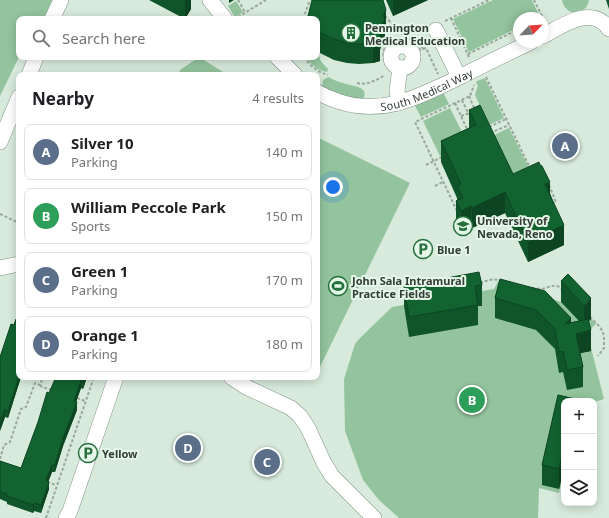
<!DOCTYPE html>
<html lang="en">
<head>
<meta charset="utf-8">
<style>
	:root { --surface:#fff; --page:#f2f2f2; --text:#202124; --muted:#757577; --line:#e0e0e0; --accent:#26703d }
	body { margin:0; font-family:"Noto Sans",sans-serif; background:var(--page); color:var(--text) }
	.controls { position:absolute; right:12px; bottom:12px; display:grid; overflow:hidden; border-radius:8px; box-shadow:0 2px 10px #0003 }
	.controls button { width:36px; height:36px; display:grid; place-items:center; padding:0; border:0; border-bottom:1px solid var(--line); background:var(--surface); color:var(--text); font:20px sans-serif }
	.compass { position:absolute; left:513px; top:12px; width:36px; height:36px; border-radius:50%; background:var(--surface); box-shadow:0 2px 10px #0003; rotate:65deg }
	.you { position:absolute; left:333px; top:187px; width:14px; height:14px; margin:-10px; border:3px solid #fff; border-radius:50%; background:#1a73e8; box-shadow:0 0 0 6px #1a73e833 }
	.badge { display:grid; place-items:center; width:26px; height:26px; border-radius:50%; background:var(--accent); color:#fff; font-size:13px; font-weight:700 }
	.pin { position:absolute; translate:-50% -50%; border:2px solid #fff; box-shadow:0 1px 4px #0006 }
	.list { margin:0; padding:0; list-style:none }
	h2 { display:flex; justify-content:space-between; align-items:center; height:52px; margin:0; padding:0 16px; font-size:17px }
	h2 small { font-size:13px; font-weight:400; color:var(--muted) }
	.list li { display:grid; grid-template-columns:26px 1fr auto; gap:12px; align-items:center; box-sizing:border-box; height:56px; margin:0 8px 8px; padding:0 8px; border:1px solid var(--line); border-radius:8px }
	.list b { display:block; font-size:15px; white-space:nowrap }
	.list p { margin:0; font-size:13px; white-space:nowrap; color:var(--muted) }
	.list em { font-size:13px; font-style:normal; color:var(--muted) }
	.icon { flex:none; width:22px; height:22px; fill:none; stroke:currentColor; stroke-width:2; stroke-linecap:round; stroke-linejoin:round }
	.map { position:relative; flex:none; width:609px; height:518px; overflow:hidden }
	.search { position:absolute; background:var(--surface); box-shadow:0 2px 10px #0003; left:16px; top:16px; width:304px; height:44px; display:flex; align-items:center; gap:10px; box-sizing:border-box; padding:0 14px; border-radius:8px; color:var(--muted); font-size:15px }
	.panel { position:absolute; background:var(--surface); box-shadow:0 2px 10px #0003; left:16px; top:72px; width:304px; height:308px; border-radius:8px }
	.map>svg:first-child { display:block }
</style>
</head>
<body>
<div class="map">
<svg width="609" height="518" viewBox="0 0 609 518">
	<rect width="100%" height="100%" fill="#d7eadb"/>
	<g fill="#93c49d">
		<polygon points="0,0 52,0 44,19 19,19 19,57 0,96"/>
		<polygon points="493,0 532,0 540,17 538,18 519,18 519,27 469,52 453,19"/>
		<path d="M562,0H589C586,17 565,17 562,0Z"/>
		<polygon points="236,1 243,12 235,17 228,6"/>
		<path d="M317,51L320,53C317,60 324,64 328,69L327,72C318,71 311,64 305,57H317Z"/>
		<polygon points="199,57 228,75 178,75 180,70"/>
		<path d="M328,77C333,79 338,82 343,83C350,86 371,86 363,99L348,98L322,87L323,80Z"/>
		<polygon points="485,78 504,118 489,125 475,95 478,85 476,84 477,81"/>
		<polygon points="443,92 449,104 421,117 415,106"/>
		<polygon points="450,108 467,142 440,156 423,121"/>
		<polygon points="509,128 532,174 517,182 494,135"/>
		<polygon points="317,137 410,183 317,373"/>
		<polygon points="498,281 561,302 568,295 596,324 587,332 604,399 594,402 564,401 564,472 559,493 539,488 538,518 399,518 379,500 363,480 345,431 344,379 355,344 358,340 392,307 494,289"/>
	</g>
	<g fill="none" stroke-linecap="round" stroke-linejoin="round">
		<defs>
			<g id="minor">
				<polyline points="210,0 225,19"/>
				<polyline points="52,19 61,0"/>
				<polyline points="436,30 459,77"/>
				<path d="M543,36C562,26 592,4 609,29"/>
				<circle cx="402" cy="57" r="11"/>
				<polyline points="277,57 295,75"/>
				<polyline points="29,75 36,57"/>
				<path id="s1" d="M317,92C323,96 330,98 337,101C384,117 420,96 462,76C485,64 508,53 531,42"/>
				<polyline points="399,103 397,90 400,68"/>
				<polyline points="0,142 19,97"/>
				<polyline points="0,268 19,264"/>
				<polyline points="231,377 246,387 291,408 300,416 308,428 324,463 332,476 374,518"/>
				<polyline points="66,518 70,511 116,377"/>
			</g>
		</defs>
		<use href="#minor" stroke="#819284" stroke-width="16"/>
		<g stroke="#99a89c" stroke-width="2" stroke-dasharray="3 2" stroke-linecap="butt">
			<polyline points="238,0 245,12"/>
			<polyline points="534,0 543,18"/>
			<path d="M385,16C390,21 396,32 405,31C411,31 417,28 424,27"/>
			<polyline points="238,17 266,0"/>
			<polyline points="451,18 470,59"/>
			<polyline points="303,19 310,0"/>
			<polyline points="445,21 489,0"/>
			<polyline points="423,49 426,48 438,74"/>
			<polyline points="468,54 519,29"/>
			<path d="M304,57C310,66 318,72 328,75"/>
			<path d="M386,66C384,61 382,56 384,50C385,47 388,45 390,43C402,34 413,37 420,50L423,49C418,40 411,35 402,34L400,31"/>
			<polyline points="486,77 530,168"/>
			<path d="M357,83C366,86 377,80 385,75"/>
			<polyline points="469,96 475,110"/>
			<polyline points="462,100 469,115"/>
			<polyline points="455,103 467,129"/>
			<polyline points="461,116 469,113"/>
			<polyline points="489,127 506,119"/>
			<polyline points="490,133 509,125"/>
			<polyline points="426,165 442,157"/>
			<polyline points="549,185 556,202 553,203"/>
			<polyline points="435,186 443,182"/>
			<polyline points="457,211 415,122 470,96 474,85"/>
			<polyline points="0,214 19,223"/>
			<path d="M480,283C488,280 494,278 502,281"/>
			<path d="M532,288C535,288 539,289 542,289C549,287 556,283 562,289"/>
			<polyline points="590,317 599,326 603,332 604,338 604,348 598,356"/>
			<polyline points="40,385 42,387 52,390"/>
			<polyline points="77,398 85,401"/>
			<polyline points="0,459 4,445 10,442 21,409 26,407 35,383 40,385 43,377"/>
			<polyline points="47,482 56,485"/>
			<polyline points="46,518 94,377"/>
		</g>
		<use href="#minor" stroke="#fff" stroke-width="15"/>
	</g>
	<g fill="#0f5529">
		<polygon points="149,0 191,0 191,9 185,19"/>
		<polygon points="386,0 428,0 393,16"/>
		<polygon points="606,0 609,0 609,9"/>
		<polygon points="308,16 386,30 385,32 385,41 381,46 380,50 380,61 373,63 359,64 347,63 334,60 318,52 317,51 317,19 308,19"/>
		<polygon points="469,110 513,174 550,193 564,245 528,262 505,213 472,228 471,227 461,231 456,221 456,201 457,200 457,198 441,162 441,141 469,128"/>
		<polygon points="568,274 591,319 589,321 591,351 580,353 583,367 583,387 567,390 563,372 559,373 555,349 536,330 495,318 495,298 500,279 571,323 579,321 561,302 561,281"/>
		<polygon points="482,285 482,306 478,306 478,325 409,337 404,306 404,286"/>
		<polygon points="18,319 19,377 21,377 8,418 5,417 0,431 14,325"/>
		<polygon points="87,377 83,389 81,388 76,402 77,410 63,446 55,472 52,472 48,482 49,489 41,513 34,511 33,513 7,504 7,502 0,499 0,461 21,468 49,393"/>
		<polygon points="558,395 575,399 575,401 564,401 564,467 559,489 542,485 542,465"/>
	</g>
	<g fill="#0d4522">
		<polygon points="185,0 191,0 191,9 185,19"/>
		<polygon points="229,0 234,0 229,3"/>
		<polygon points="393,0 428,0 393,16"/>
		<polygon points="386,10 386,30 385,32 385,41 381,46 380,50 380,61 373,63 373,43 380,30 383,15"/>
		<polygon points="550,182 550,202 545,184"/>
		<polygon points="505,192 505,213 472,228 472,208"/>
		<polygon points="471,206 471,227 461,231 461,211"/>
		<polygon points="564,225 564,245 528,262 528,242"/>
		<polygon points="591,298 591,319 584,326 584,306"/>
		<polygon points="571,318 571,338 565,324"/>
		<polygon points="591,330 591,351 576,354 576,334"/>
		<polygon points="19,377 21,377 8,418 8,411"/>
		<polygon points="84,377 87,377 83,389 83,381"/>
		<polygon points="81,380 81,388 74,408 74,401"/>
		<polygon points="77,402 77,410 63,446 55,472 55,465 63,438"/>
		<polygon points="5,409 5,417 0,431 0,423"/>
		<polygon points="564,446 564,467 559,489 559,469"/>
		<polygon points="52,465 52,472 46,488 46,480"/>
		<polygon points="49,482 49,489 41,513 41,505"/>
		<polygon points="34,503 34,511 33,513 33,505"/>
	</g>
	<g fill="#126330" stroke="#0d4522">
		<polygon points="312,0 383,0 386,10 383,15 385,20 381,25 380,30 380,41 373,43 359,44 347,43 334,39 318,32 317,31 317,19 311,19 312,18 308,16"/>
		<polygon points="480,105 513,174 539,162 540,165 542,166 550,182 545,184 564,225 528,242 505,192 472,208 471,206 461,211 456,201 463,198 457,186 461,184 441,141 476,125 469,110"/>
		<polygon points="479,272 482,285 475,286 478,305 409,317 404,286"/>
		<polygon points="568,274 591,298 584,306 561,281"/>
		<polygon points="500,279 545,291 571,318 565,324 588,319 591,330 576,334 583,367 567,370 563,351 559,352 555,329 536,310 495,298"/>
		<polygon points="19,315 19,377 8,411 5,409 0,423 0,357 11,324 14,325 16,319 18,319"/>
		<polygon points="56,377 84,377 83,381 81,380 74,401 77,402 63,438 55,465 52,465 46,480 49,482 41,505 34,503 33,505 7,496 7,494 0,492 0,461 21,468 38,422 47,392 49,393"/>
		<polygon points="558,395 575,399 574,401 564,401 564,446 559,469 542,465"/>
	</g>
	<defs>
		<symbol id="building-ring" viewBox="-11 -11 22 22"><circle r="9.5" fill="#e5f7e8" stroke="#26703d" stroke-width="1.5"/><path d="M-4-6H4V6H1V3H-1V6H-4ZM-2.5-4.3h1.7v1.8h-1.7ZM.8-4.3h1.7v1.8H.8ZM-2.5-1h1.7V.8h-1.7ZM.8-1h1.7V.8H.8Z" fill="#26703d"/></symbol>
		<symbol id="university-ring" viewBox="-11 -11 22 22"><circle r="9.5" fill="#e5f7e8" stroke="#26703d" stroke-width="1.5"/><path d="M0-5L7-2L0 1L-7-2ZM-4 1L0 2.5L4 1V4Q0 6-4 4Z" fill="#26703d"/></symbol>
		<symbol id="parking-ring" viewBox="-11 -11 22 22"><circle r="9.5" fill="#e5f7e8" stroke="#26703d" stroke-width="1.5"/><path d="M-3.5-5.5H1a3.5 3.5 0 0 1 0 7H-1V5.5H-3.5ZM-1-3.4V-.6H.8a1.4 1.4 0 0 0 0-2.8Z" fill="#26703d"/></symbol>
		<symbol id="stadium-ring" viewBox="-11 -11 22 22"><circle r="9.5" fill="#e5f7e8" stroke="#26703d" stroke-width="1.5"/><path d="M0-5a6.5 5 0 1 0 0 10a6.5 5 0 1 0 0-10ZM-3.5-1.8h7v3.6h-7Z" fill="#26703d"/></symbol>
	</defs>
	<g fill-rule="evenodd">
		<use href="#building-ring" x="340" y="22" width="22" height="22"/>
		<use href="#university-ring" x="452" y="215" width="22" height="22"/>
		<use href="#parking-ring" x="412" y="238" width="22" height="22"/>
		<use href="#stadium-ring" x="327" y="275" width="22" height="22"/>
		<use href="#parking-ring" x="77" y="442" width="22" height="22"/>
	</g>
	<g text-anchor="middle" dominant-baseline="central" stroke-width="4" stroke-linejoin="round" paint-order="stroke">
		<g font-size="11" font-weight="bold" fill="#343c36" stroke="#e5f7e8" text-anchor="start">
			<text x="365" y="27">Pennington<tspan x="365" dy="13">Medical Education</tspan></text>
			<text x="477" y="220">University of<tspan x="477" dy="13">Nevada, Reno</tspan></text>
			<text x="437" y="249">Blue 1</text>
			<text x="352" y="280">John Sala Intramural<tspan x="352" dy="13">Practice Fields</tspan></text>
			<text x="102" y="453">Yellow</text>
		</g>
		<g font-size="11" fill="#343c36" stroke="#e5f7e8">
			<text stroke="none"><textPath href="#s1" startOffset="115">South Medical Way</textPath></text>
		</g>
	</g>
</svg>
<div class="controls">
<button>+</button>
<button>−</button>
<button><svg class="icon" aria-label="layers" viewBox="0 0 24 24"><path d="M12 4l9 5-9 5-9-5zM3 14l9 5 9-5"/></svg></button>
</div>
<svg class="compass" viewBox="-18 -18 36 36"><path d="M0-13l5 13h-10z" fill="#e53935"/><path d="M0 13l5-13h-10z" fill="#757577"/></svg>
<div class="you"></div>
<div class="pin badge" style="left:565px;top:146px;background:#5c6f8a">A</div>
<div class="pin badge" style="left:472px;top:400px;background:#2e9e5b">B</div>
<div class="pin badge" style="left:267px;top:462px;background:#5c6f8a">C</div>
<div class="pin badge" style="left:188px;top:448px;background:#5c6f8a">D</div>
<div class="search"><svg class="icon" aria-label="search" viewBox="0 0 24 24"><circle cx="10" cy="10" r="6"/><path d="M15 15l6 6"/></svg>Search here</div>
<section class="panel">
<h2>Nearby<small>4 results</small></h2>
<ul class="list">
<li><span class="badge" style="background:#5c6f8a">A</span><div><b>Silver 10</b><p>Parking</p></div><em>140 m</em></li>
<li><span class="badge" style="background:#2e9e5b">B</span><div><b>William Peccole Park</b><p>Sports</p></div><em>150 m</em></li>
<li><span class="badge" style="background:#5c6f8a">C</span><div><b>Green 1</b><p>Parking</p></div><em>170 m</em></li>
<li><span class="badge" style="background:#5c6f8a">D</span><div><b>Orange 1</b><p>Parking</p></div><em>180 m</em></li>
</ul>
</section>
</div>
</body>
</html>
